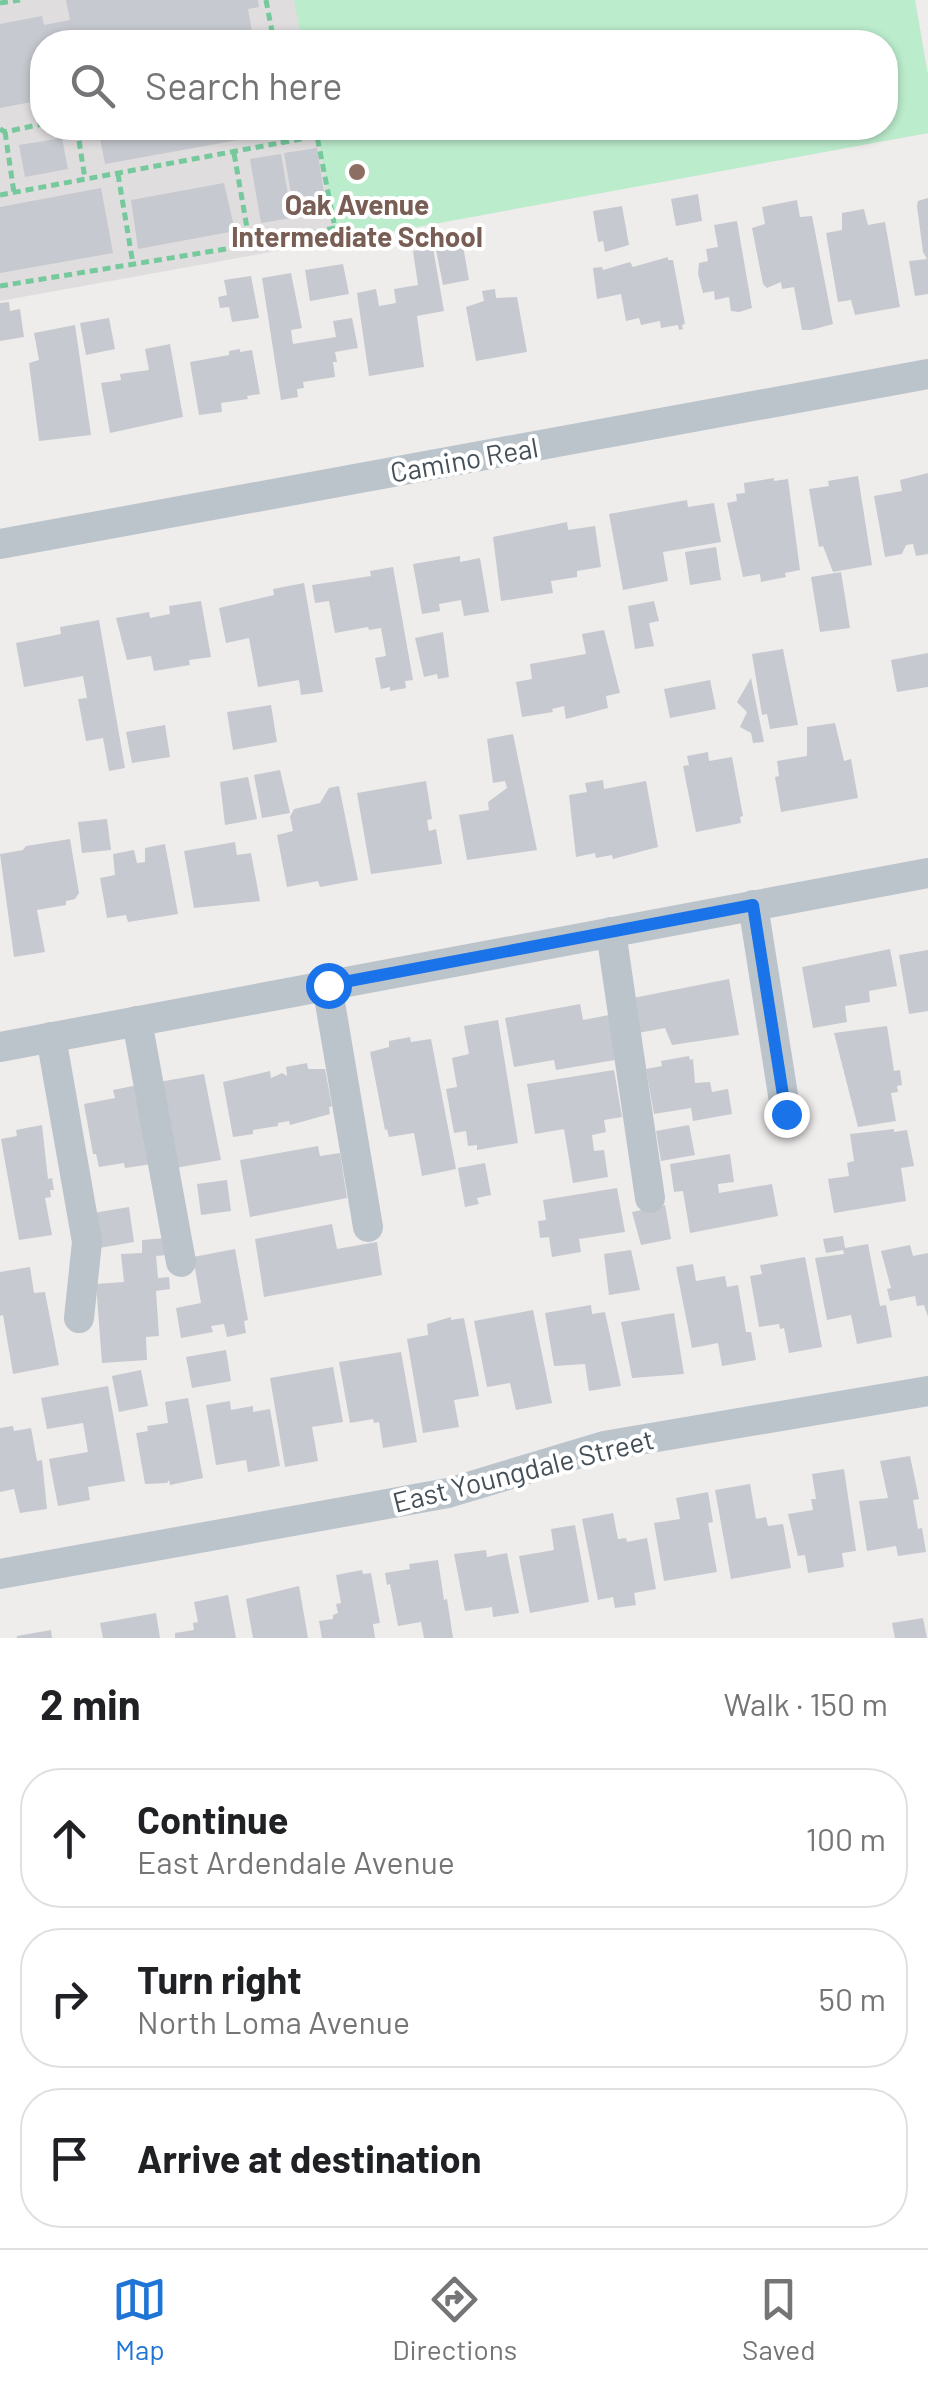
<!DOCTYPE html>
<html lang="en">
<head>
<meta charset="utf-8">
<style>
	:root { --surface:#fff; --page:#f2f2f2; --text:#202124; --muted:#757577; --line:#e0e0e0; --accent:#1f75d6 }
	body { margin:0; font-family:Barlow,sans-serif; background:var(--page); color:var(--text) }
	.stop { position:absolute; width:30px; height:30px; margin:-22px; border:8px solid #1a73e8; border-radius:50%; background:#fff }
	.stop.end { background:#1a73e8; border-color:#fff; box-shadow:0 2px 10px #0008 }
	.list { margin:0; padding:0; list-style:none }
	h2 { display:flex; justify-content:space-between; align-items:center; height:130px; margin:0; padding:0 40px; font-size:42px }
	h2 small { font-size:32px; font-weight:400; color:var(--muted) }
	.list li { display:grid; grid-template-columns:65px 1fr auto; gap:30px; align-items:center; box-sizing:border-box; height:140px; margin:0 20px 20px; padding:0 20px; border:2px solid var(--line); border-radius:40px }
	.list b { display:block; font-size:38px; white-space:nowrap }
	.list p { margin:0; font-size:32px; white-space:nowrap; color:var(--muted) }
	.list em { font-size:32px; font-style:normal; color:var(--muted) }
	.icon { flex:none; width:55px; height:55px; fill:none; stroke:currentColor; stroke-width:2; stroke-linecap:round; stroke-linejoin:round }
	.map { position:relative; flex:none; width:928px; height:1638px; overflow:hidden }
	.search { position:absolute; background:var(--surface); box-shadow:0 2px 8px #0004; left:30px; right:30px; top:30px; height:110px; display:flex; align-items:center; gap:25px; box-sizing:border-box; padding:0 35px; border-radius:40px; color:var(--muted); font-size:38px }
	.sheet { height:610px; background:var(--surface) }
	nav { display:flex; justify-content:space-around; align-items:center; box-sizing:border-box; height:140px; border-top:2px solid var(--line); background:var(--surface); font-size:28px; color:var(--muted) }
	nav a { display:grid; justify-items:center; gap:5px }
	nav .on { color:var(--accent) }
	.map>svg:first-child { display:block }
</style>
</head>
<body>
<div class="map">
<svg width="928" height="1638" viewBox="0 0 928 1638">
	<rect width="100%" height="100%" fill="#efecec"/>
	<path fill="#e0ddde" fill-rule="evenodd" d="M0,0H915L928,76V133L0,301ZM42,42H886V128H42Z"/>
	<polygon fill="#bbeccc" points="294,0 915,0 928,76 928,133 336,242 317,128 886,128 886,42 302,42"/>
	<g fill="#c6c9cf">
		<polygon points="66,0 258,0 259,7 248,9 254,42 42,42 42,100 0,108 0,24 42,16 44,25 70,20"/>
		<polygon points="98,128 270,128 271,134 105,164"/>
		<polygon points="62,138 68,169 25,177 19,145"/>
		<polygon points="317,148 327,212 295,217 284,153"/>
		<polygon points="281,154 292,218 261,223 250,159"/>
		<polygon points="224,183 235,231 138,249 131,200"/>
		<polygon points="101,188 113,253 0,273 0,207"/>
		<polygon points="698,194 702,221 676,226 671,199"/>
		<polygon points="928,198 928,294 915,296 909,261 927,259 923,252 917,206 918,201"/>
		<polygon points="797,200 800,217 812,216 833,324 811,330 802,330 794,287 782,289 781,282 767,288 763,284 752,228 765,224 762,207"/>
		<polygon points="622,206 629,245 605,252 603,241 598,242 593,211"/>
		<polygon points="864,209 868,225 885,222 900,307 855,315 851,300 838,302 826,233 842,230 842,213"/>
		<polygon points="737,221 752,308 739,312 731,311 729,297 715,300 714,291 703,293 698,274 699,263 708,261 706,249 718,247 714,225"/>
		<polygon points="462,240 469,280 443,285 435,245"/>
		<polygon points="433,248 444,311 417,316 424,367 369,376 357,293 376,289 379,306 396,303 394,289 418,285 413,251"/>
		<polygon points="668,257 668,260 673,260 685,324 682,325 683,329 679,330 678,325 661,328 660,321 641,325 639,318 626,321 621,294 597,299 593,268 602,267 603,270 630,262 633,267"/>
		<polygon points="343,264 349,294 310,301 305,270"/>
		<polygon points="291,273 302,328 291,330 293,344 336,337 333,321 352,318 358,348 335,352 337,362 333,362 335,377 303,382 304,388 297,389 298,397 281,400 262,278"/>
		<polygon points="251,276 259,318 232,322 229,307 220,308 218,297 227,295 224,280"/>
		<polygon points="495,289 496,298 517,297 527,352 476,361 466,307 484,301 482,291"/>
		<polygon points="9,302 10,311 20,309 24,337 0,341 0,303"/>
		<polygon points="109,318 115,349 86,355 80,323"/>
		<polygon points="75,325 91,435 39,441 29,363 39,360 34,333"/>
		<polygon points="170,344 183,417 110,433 101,383 121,380 120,374 149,370 145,349"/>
		<polygon points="240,349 240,352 252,350 260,394 247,396 248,399 221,403 222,412 199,415 190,362 229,355 229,351"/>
		<polygon points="928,473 928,554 916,556 913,544 906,545 902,554 885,557 874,496 902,491 900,480"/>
		<polygon points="858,476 872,565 833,572 823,546 819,547 809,489 829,486 828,481"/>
		<polygon points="774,478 774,481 788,479 800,570 785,573 786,577 761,582 760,574 743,577 727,503 737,501 736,494 745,493 744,483"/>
		<polygon points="687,500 688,507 714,503 721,542 663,552 668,581 623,590 609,514"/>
		<polygon points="567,522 568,530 595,526 601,567 577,571 577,577 551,581 553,593 501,601 493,537"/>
		<polygon points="716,547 721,580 690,585 685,552"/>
		<polygon points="460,556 460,562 480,558 489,612 464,616 461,600 439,604 440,611 422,614 413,564"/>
		<polygon points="393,567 413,680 405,681 406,688 390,691 390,687 381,689 375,658 386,656 381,628 369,630 368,627 335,633 329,601 315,603 312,585 371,576 370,571"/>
		<polygon points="841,572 850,628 820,632 811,577"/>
		<polygon points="304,583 323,692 301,695 299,680 258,687 249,638 226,643 219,608 274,595 273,589"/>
		<polygon points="201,601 211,657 189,660 190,665 154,671 151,656 127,660 116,618 149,612 150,618 170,614 169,606"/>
		<polygon points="654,601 659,621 649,623 654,646 635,649 628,606"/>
		<polygon points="99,620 125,768 109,771 103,738 86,741 78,699 87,698 83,676 24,687 16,643 61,634 60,627"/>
		<polygon points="604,630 620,693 606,696 608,708 566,719 564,706 552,709 553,712 522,717 516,682 532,679 530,664 586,654 582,634"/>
		<polygon points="443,632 449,677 438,679 437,674 424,677 415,638"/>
		<polygon points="783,649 798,725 770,729 767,714 762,715 752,654"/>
		<polygon points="928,653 928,687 897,692 891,660"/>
		<polygon points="751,678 764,742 753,743 751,733 740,727 747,712 737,702"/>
		<polygon points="710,680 716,709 670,718 664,689"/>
		<polygon points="271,705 277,742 233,750 227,712"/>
		<polygon points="835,723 844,761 851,759 858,798 781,812 775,777 779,776 777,761 807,756 807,727"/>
		<polygon points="165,725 170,757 132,763 126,732"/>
		<polygon points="513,734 537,850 467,860 459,815 489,810 488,802 507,788 505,781 493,783 487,739"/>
		<polygon points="708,752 709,761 732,757 743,816 740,817 741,823 696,832 683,766 689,765 687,756"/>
		<polygon points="280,770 290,813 262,818 254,775"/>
		<polygon points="248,777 257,819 225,825 220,782"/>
		<polygon points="603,780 604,789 646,781 658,847 613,859 612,855 596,858 595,853 576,857 569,795 587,792 585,783"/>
		<polygon points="426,781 432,819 427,820 429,831 436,829 442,864 371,874 357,793"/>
		<polygon points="339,786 358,880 320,887 318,881 287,887 277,835 293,831 290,817 294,809 320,803 329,788"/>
		<polygon points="107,819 111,850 82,853 78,822"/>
		<polygon points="70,839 79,893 75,899 66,901 66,905 37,910 45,952 14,957 0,854 23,850 26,846"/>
		<polygon points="235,842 237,855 251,853 260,901 194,908 184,851"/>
		<polygon points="165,844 178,914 128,922 126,915 107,918 100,878 115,875 113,854 134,850 137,863 145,862 145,848"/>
		<polygon points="890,949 897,986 869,991 870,1002 845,1006 847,1022 813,1028 802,967"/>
		<polygon points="928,950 928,1011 909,1014 899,955"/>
		<polygon points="729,979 739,1035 672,1045 665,1028 638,1033 633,998"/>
		<polygon points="580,1004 583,1020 609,1015 615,1060 556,1070 554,1060 514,1067 505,1018"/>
		<polygon points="498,1020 518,1143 477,1150 477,1145 468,1146 466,1131 454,1133 446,1089 457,1087 452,1058 469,1054 464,1026"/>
		<polygon points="887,1026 894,1071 900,1070 902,1085 897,1086 898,1092 891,1093 896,1121 858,1127 834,1033"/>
		<polygon points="410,1037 411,1042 431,1039 456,1169 422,1176 414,1133 389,1137 387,1129 385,1130 370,1052 389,1047 389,1041"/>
		<polygon points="689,1056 690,1060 693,1059 695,1083 710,1082 712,1092 728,1089 732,1114 693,1121 691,1108 654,1114 646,1069 662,1066 661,1061"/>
		<polygon points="307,1063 308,1069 325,1069 332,1106 329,1107 330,1114 290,1125 289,1121 278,1123 278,1126 253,1130 253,1134 233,1137 223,1082 270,1071 271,1078 282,1073 287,1076 286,1067"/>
		<polygon points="614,1070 622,1117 604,1120 606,1132 592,1135 594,1151 604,1150 608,1177 573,1183 564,1129 535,1134 527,1084"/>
		<polygon points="204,1074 221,1160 175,1168 159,1082"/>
		<polygon points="138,1085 152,1164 125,1168 124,1163 99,1167 96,1154 93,1154 84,1104 115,1098 113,1090"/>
		<polygon points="42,1125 48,1179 52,1178 54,1190 50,1190 51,1197 45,1198 52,1235 19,1240 1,1139 17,1136 16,1130"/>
		<polygon points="689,1125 695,1155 661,1161 656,1131"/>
		<polygon points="894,1129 894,1132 907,1130 914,1166 901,1168 906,1201 834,1213 828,1179 849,1176 847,1163 854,1161 850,1134"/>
		<polygon points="318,1146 320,1156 340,1153 347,1198 250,1217 240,1160"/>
		<polygon points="730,1154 734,1182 718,1184 719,1193 772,1184 778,1216 690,1233 683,1191 674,1192 670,1164"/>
		<polygon points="485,1163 491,1195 477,1198 479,1204 465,1207 458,1168"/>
		<polygon points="227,1180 231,1211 201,1215 197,1184"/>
		<polygon points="617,1188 625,1232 579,1239 581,1252 552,1257 549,1237 540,1238 538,1221 546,1220 543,1200"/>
		<polygon points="665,1205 671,1239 641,1245 632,1212"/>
		<polygon points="129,1207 134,1242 99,1248 93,1213"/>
		<polygon points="332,1224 337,1249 377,1242 382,1275 264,1297 255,1239"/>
		<polygon points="843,1236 845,1248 868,1244 880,1306 886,1305 892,1337 857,1344 851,1315 827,1320 815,1258 844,1254 843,1250 826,1253 823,1239"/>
		<polygon points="166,1238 167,1255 156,1256 158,1278 169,1277 170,1289 156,1291 159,1336 146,1337 147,1360 102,1363 96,1284 124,1282 121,1254 142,1253 142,1240"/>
		<polygon points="910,1245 913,1256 928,1253 928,1317 924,1305 917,1306 915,1296 890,1301 887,1289 891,1288 881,1251"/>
		<polygon points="235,1249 248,1320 244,1321 246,1333 227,1337 224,1324 211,1326 213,1332 181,1338 176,1308 201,1303 193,1257"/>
		<polygon points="631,1250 640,1290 609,1295 604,1254"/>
		<polygon points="805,1257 822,1347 789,1353 784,1328 780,1329 779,1324 759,1327 750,1276 762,1274 760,1265"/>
		<polygon points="693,1264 696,1281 725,1276 727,1287 738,1285 746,1332 751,1332 756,1360 722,1366 718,1343 692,1348 676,1267"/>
		<polygon points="30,1267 34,1293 45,1292 59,1365 13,1374 3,1315 0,1316 0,1272"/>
		<polygon points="591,1305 592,1314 605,1312 621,1386 589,1391 585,1364 554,1366 545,1313"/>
		<polygon points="533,1310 552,1403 516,1410 510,1383 487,1387 474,1321"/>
		<polygon points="674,1313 684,1374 632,1378 621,1322"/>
		<polygon points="451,1317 451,1320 464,1318 479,1396 454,1400 459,1427 423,1433 407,1339 428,1335 427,1324"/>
		<polygon points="226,1350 231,1381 192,1388 186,1357"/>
		<polygon points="401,1352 417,1442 383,1448 379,1422 374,1423 373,1419 350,1423 339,1362"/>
		<polygon points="333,1367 343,1422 312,1427 318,1461 285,1467 270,1378"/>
		<polygon points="141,1370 148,1406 119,1412 112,1376"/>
		<polygon points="108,1386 125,1481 88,1487 90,1500 58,1506 49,1459 88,1452 83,1423 47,1429 41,1398"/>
		<polygon points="188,1398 203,1478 170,1485 169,1480 167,1483 145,1484 136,1433 148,1431 147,1426 168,1423 165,1402"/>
		<polygon points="230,1401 231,1410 253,1406 253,1412 270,1409 280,1466 248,1472 246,1460 216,1465 206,1405"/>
		<polygon points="13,1426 14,1431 31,1428 37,1461 42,1460 47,1509 20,1513 14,1489 0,1492 0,1428"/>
		<polygon points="910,1456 919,1499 913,1500 918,1529 922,1528 926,1552 898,1556 896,1546 867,1551 859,1501 888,1498 880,1461"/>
		<polygon points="844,1469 856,1551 842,1553 844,1567 808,1573 805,1555 798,1556 788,1514 813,1510 811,1499 816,1499 812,1474"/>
		<polygon points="750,1484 756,1519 766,1517 768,1526 783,1524 791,1568 731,1579 715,1490"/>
		<polygon points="708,1492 713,1522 708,1523 717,1572 664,1581 654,1523 680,1519 676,1498"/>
		<polygon points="613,1513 618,1539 626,1538 627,1542 647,1538 656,1589 634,1593 636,1605 615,1608 613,1597 598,1600 582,1519"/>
		<polygon points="575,1525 589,1602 530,1613 519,1556 554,1550 551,1529"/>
		<polygon points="486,1550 487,1557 507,1553 519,1613 493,1617 492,1607 465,1611 454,1554"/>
		<polygon points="438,1560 444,1600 447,1599 453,1638 424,1638 421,1622 398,1626 390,1584 387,1585 385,1573 410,1569 409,1564"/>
		<polygon points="362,1570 363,1574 371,1573 380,1623 373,1624 375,1638 322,1638 319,1621 333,1619 333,1615 338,1613 336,1604 341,1603 336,1575"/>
		<polygon points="299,1586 308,1638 253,1638 246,1599"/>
		<polygon points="228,1595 236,1638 175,1638 175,1633 194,1630 193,1623 198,1622 194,1602"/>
		<polygon points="156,1613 160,1638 103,1638 100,1623"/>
		<polygon points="923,1618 927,1638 895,1638 892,1623"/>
		<polygon points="51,1630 52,1638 17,1638 17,1636"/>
	</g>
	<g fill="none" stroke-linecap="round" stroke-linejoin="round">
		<g stroke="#75c99c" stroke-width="5" stroke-dasharray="8 5" stroke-linecap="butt">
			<polyline points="266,0 274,42"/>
			<polyline points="0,3 20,0"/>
			<polyline points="77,128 85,179"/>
			<polyline points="0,129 5,132 42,124"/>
			<polyline points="5,132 14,193"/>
			<polyline points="283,144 284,128"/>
			<polyline points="118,174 133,264"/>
			<polyline points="0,195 317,136 335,228 250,245"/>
			<polyline points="0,286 250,245 234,153"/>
		</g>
		<g stroke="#bbc4cb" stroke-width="30">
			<polyline points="0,544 928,374"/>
			<polyline points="753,905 786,1114"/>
			<polyline points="611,932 650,1198"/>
			<polyline points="327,985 368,1227"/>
			<polyline points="137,1021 181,1262"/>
			<polyline points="51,1037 87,1242 79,1318"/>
			<polyline points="0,1047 928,873"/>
			<polyline points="0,1574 448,1493 604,1446 928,1391"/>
		</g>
	</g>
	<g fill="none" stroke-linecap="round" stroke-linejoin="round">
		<polyline stroke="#1a73e8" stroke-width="12" points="328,985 753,905 786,1114"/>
	</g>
	<circle fill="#8d6e63" stroke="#fff" stroke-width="4" cx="357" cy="172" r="10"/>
	<g text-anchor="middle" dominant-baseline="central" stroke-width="8" stroke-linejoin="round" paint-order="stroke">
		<g font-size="28" font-weight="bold" fill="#785e54" stroke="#fff">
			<text x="357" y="204">Oak Avenue<tspan x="357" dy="32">Intermediate School</tspan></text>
		</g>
		<g font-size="28" fill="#455059" stroke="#fff">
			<text transform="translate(464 459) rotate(-10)">Camino Real</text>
			<text transform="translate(523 1470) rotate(-14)">East Youngdale Street</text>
		</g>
	</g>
</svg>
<div class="stop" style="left:328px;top:985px"></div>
<div class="stop end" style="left:786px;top:1114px"></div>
<div class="search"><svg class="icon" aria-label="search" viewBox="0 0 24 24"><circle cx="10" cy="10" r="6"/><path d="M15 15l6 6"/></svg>Search here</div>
</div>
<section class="sheet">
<h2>2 min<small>Walk · 150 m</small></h2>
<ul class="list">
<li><svg class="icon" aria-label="ahead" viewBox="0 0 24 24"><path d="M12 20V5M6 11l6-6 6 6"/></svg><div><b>Continue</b><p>East Ardendale Avenue</p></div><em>100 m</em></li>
<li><svg class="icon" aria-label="right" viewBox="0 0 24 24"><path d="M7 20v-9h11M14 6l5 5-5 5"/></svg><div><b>Turn right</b><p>North Loma Avenue</p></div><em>50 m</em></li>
<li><svg class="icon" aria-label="arrive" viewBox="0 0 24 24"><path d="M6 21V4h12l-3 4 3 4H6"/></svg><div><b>Arrive at destination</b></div></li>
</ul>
</section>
<nav>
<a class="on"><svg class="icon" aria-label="map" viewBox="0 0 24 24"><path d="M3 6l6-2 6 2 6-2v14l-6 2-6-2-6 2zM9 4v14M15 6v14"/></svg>Map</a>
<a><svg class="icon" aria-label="directions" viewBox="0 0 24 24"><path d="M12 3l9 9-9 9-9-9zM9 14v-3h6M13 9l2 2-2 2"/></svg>Directions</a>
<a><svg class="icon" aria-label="saved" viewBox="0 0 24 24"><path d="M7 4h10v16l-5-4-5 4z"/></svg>Saved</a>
</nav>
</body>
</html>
